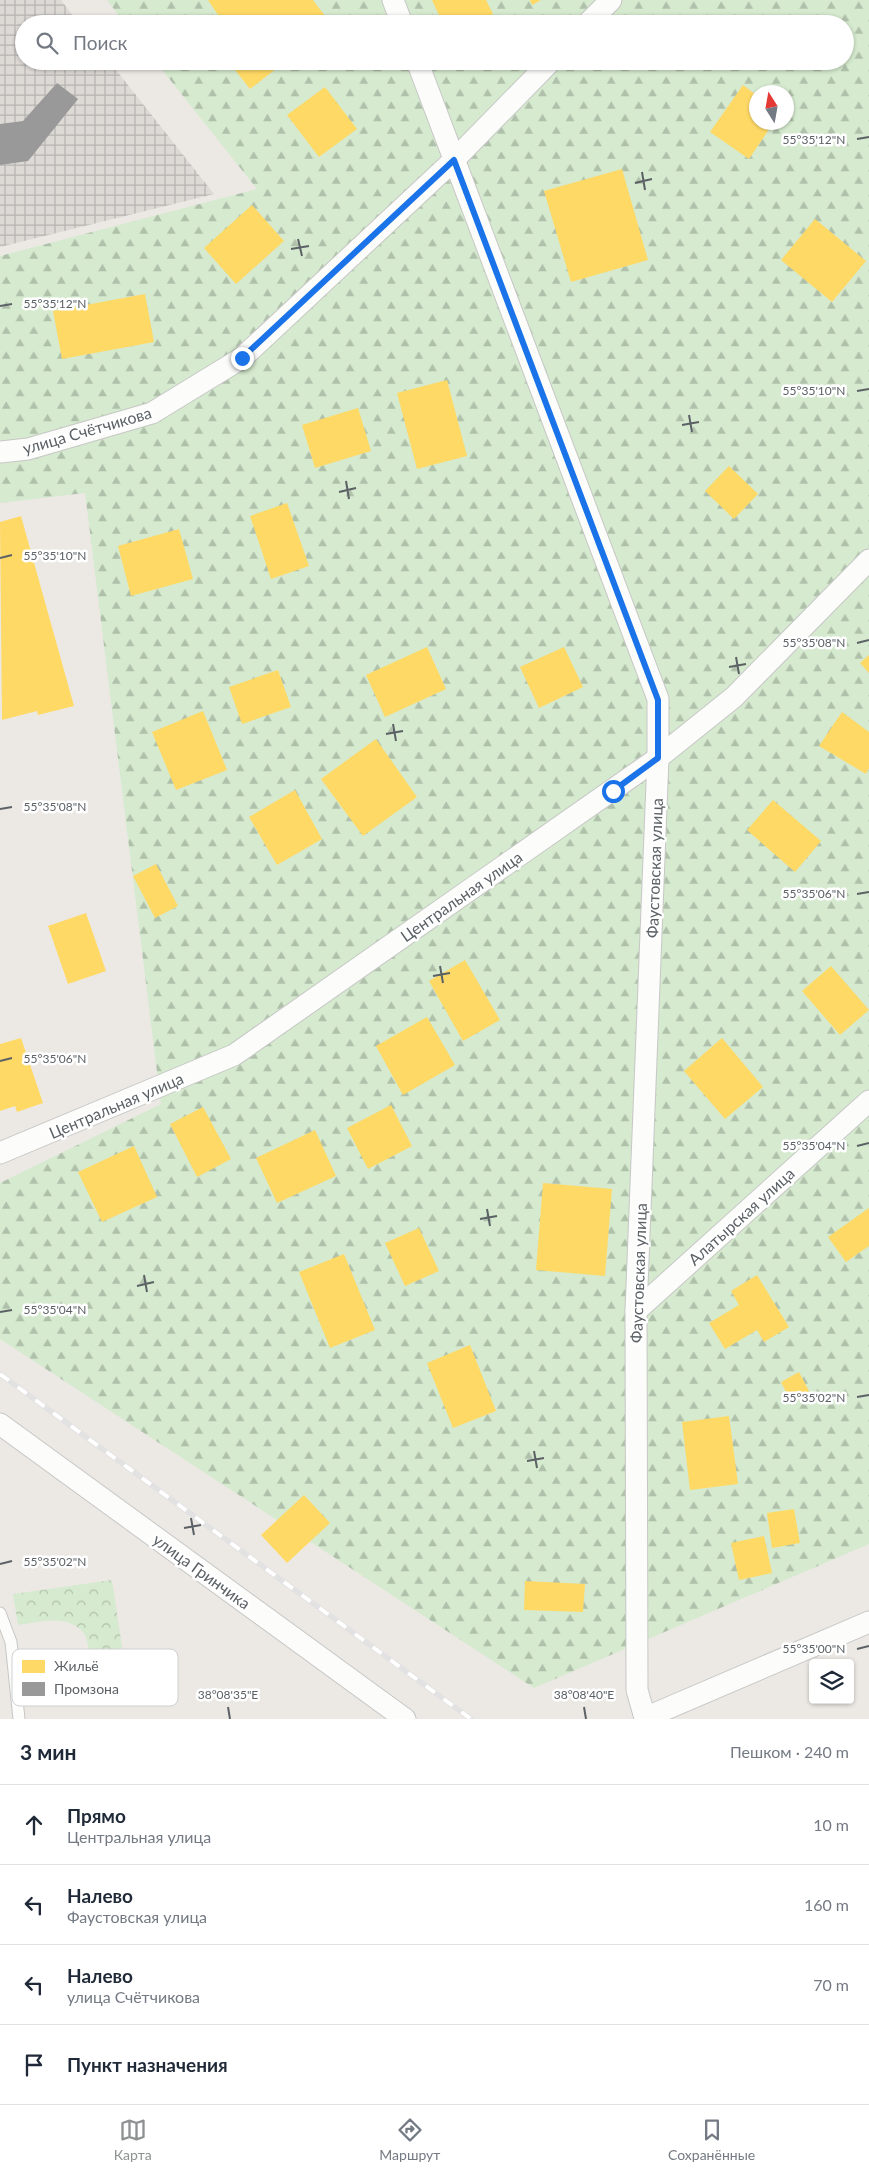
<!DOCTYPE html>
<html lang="ru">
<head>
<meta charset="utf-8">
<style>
	:root { --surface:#fff; --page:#f6f6f7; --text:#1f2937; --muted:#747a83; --line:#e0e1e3; --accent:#8e9192 }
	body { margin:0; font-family:Lato,sans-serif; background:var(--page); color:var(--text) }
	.controls { position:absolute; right:15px; bottom:15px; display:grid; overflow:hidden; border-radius:5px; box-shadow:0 1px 4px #0004 }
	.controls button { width:45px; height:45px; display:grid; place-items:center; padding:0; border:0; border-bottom:1px solid var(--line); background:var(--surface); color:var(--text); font:25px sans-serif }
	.compass { position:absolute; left:749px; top:85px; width:45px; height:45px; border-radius:50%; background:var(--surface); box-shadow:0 1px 4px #0004; rotate:349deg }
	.stop { position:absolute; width:15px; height:15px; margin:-11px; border:4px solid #1a73e8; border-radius:50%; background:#fff }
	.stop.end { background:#1a73e8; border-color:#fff; box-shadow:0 1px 5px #0008 }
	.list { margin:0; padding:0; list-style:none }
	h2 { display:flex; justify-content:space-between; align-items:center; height:65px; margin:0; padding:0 20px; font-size:21px }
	h2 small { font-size:16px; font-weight:400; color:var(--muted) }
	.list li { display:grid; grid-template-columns:32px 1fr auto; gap:15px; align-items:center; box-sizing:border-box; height:80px; padding:0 20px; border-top:1px solid var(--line) }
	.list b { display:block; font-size:19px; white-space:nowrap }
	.list p { margin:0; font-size:16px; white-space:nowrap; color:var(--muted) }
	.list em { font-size:16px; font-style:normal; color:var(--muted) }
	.icon { flex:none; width:28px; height:28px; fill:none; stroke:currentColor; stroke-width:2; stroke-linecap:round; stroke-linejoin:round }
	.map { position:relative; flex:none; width:869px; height:1719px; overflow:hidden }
	.search { position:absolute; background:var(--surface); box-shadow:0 1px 4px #0004; left:15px; right:15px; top:15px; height:55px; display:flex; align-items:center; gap:12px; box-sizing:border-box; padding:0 18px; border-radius:28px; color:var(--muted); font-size:19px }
	.sheet { height:385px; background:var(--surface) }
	nav { display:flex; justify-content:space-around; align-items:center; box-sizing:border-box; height:70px; border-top:1px solid var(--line); background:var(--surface); font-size:14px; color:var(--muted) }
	nav a { display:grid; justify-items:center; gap:2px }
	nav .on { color:var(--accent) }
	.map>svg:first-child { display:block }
</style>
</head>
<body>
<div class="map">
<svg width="869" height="1719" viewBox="0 0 869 1719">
	<defs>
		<pattern id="industrial-grid" width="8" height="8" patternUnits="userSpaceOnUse" patternTransform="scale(1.25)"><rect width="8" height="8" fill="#dddad6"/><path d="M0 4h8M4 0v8" fill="none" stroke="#b6b4b1"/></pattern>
		<pattern id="forest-firs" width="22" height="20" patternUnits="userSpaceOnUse" patternTransform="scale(1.25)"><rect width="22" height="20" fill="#d5eace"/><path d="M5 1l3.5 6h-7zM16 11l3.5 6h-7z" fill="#b0c1ab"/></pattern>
		<pattern id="park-crowns" width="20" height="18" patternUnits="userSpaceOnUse" patternTransform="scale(1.25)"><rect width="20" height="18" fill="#d5eace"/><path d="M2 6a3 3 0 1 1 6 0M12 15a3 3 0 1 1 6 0" fill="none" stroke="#b0c1ab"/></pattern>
	</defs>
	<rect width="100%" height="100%" fill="#ece9e5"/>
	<polygon fill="url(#industrial-grid)" points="0,0 61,0 79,24 24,24 24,61 109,61 214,194 0,247"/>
	<path fill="url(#forest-firs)" fill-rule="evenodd" d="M107,0H869V1544L534,1688L0,1339V1183L161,1104L85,493L0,503V256L257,189L155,61H845V24H125ZM756,92H786V122H756Z"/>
	<path fill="url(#park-crowns)" d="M112,1580L124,1660L91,1665C89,1655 89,1638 82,1631C66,1614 38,1622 18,1625L13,1594Z"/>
	<g fill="#ffd966">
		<polygon points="208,0 313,0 331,24 224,24"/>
		<polygon points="432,0 486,0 493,14 472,24 443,24"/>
		<polygon points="530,0 541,0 532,5"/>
		<polygon points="228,61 286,61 250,89"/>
		<polygon points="743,85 756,95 756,122 774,122 749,159 710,132"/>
		<polygon points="325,87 357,129 319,157 287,115"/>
		<polygon points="622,169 648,260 571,282 544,191"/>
		<polygon points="252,205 284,241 236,284 204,248"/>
		<polygon points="815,219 866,261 832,302 781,260"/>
		<polygon points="145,294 154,342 62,359 53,311"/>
		<polygon points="447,380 467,456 417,469 397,393"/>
		<polygon points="358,408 371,451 315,468 302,425"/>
		<polygon points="729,466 758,494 734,519 705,491"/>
		<polygon points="287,503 309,566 271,579 250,516"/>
		<polygon points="21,516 74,706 38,715 37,711 2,720 0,522"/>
		<polygon points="179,529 193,579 131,596 118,546"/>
		<polygon points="427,647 446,689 385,717 366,675"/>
		<polygon points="564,647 583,687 539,708 520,667"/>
		<polygon points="869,655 869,673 860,663"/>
		<polygon points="278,670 291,707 242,724 229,687"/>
		<polygon points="203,711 227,770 176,790 152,732"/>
		<polygon points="842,712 869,732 869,768 866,774 819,746"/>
		<polygon points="376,739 417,797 363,836 321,779"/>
		<polygon points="295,790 322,839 277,865 249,817"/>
		<polygon points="773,800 821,841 795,872 747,830"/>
		<polygon points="156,864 178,906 155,918 133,876"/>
		<polygon points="86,913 106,971 68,984 48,926"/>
		<polygon points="465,960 500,1020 463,1041 429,981"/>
		<polygon points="831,966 869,1010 840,1035 802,991"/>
		<polygon points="427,1017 455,1065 403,1095 376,1046"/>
		<polygon points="21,1038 43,1103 17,1112 15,1106 0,1111 0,1044"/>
		<polygon points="722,1038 763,1087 725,1119 684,1071"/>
		<polygon points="391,1105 412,1146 368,1169 347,1128"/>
		<polygon points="203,1107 231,1159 197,1177 170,1124"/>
		<polygon points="315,1130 336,1176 277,1203 256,1158"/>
		<polygon points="134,1146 157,1197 102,1222 78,1172"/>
		<polygon points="543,1183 612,1189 605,1276 536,1270"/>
		<polygon points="869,1208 869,1246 846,1262 828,1237"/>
		<polygon points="419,1228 439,1271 405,1286 385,1243"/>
		<polygon points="344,1254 375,1330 330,1348 299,1272"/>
		<polygon points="757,1275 789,1327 764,1342 757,1330 725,1349 709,1323 739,1305 731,1291"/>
		<polygon points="470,1345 496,1411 453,1428 427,1363"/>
		<polygon points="799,1372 809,1391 790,1400 781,1382"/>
		<polygon points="729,1416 738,1484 690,1490 682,1422"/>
		<polygon points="304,1495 330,1523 287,1563 261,1535"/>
		<polygon points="794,1509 800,1543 772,1548 767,1513"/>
		<polygon points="764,1536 772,1573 739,1580 731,1543"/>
		<polygon points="525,1581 585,1584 583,1612 524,1610"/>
	</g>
	<polygon fill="#999" points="57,83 78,99 28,161 0,165 0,124 23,121"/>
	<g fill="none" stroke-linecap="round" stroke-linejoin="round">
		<defs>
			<polyline id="lane" points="0,1613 11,1642 19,1719"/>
			<g id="street">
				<polyline points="393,0 402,24"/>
				<polyline points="587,24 611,0"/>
				<polyline points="417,61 658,699 658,758 636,1311 637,1690 645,1718 869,1622"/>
				<polyline points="0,452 28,449 152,413 242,358 454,160 551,61"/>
				<polyline points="0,1153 234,1055 658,758 734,697 869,560"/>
				<polyline points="636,1311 869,1101"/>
				<polyline points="0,1424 405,1719"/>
			</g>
		</defs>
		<use href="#lane" stroke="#c7c7c6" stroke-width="13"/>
		<use href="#street" stroke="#c7c7c6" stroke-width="23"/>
		<use href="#lane" stroke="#fcfcfb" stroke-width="11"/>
		<use href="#street" stroke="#fcfcfb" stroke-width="21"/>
		<defs>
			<polyline id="rail" points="0,1374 471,1719"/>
		</defs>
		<use href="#rail" stroke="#e2e2e2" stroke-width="5.5"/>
		<use href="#rail" stroke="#fff" stroke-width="4" stroke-dasharray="11" stroke-linecap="butt"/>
	</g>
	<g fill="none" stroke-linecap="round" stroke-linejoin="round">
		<polyline stroke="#1a73e8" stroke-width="6" points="242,358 454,160 658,700 658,758 613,791"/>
	</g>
	<path fill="none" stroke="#5b6165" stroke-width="2" d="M857,139L869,137M642,172L645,190M635,183L652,179M298,239L302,256M291,249L309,246M0,306L12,304M857,391L869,389M689,415L692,432M682,425L699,422M346,481L349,499M339,492L356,488M0,558L12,555M857,643L869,640M736,657L739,674M729,667L746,664M393,724L396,741M386,734L403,731M0,809L12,807M857,894L869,892M440,966L443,983M433,976L450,973M0,1061L12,1058M857,1146L869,1143M487,1209L490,1226M480,1219L497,1216M144,1275L147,1292M137,1286L154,1282M0,1312L12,1310M857,1397L869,1395M534,1451L537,1468M527,1461L544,1458M191,1518L194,1535M184,1528L201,1525M0,1564L12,1561M857,1649L869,1646M228,1707L230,1719M584,1707L586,1719"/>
	<g text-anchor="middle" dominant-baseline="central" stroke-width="5" stroke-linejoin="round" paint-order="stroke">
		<g font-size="16" fill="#5b6165" stroke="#fff">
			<text transform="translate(87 430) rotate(-16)">улица Счётчикова</text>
			<text transform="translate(654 868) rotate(-88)">Фаустовская улица</text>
			<text transform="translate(461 896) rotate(-35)">Центральная улица</text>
			<text transform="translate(116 1105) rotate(-23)">Центральная улица</text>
			<text transform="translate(741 1216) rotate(-42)">Алатырская улица</text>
			<text transform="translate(638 1273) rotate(-88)">Фаустовская улица</text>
			<text transform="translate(202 1571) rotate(36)">улица Гринчика</text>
		</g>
	</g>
	<rect x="12" y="1649" width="166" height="57" rx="8" fill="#fff" stroke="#ced0d1" stroke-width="1"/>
	<rect x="22" y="1660" width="23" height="13" fill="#ffd966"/>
	<rect x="22" y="1682" width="23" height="14" fill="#999"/>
	<g font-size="14" fill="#5b6165">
		<text x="54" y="1671">Жильё</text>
		<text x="54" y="1694">Промзона</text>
	</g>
	<g font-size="12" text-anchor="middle" fill="#5b6165" stroke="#fff" stroke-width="5" stroke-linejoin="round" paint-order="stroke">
		<text x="814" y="144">55°35'12"N</text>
		<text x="55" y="308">55°35'12"N</text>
		<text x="814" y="395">55°35'10"N</text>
		<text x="55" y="560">55°35'10"N</text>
		<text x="814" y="647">55°35'08"N</text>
		<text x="55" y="811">55°35'08"N</text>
		<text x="814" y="898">55°35'06"N</text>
		<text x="55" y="1063">55°35'06"N</text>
		<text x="814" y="1150">55°35'04"N</text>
		<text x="55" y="1314">55°35'04"N</text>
		<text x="814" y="1402">55°35'02"N</text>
		<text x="55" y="1566">55°35'02"N</text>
		<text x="814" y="1653">55°35'00"N</text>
		<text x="228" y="1699">38°08'35"E</text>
		<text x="584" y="1699">38°08'40"E</text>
	</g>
</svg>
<div class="controls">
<button><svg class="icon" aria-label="layers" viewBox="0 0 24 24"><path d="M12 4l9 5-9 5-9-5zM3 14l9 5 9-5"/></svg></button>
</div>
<svg class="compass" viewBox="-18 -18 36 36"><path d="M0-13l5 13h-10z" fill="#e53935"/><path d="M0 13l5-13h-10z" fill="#747a83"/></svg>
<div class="stop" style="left:613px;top:791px"></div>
<div class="stop end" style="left:242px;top:358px"></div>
<div class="search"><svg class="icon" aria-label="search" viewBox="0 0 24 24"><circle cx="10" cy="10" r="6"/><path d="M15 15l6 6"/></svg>Поиск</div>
</div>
<section class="sheet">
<h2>3 мин<small>Пешком · 240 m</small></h2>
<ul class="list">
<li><svg class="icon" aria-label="ahead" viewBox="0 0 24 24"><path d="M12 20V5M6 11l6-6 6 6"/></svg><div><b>Прямо</b><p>Центральная улица</p></div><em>10 m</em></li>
<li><svg class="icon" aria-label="left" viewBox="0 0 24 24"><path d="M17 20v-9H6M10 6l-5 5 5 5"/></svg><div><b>Налево</b><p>Фаустовская улица</p></div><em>160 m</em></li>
<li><svg class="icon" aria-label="left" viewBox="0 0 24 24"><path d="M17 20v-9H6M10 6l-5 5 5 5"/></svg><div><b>Налево</b><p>улица Счётчикова</p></div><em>70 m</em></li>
<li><svg class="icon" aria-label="arrive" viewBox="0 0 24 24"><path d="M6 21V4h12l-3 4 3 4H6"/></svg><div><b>Пункт назначения</b></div></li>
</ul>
</section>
<nav>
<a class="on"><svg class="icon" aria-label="map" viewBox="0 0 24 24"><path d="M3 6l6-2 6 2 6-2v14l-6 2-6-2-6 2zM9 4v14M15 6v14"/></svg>Карта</a>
<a><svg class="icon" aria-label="directions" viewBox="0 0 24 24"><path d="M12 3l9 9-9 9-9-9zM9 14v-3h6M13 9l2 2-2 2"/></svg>Маршрут</a>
<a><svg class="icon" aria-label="saved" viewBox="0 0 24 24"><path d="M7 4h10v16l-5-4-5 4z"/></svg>Сохранённые</a>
</nav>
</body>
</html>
